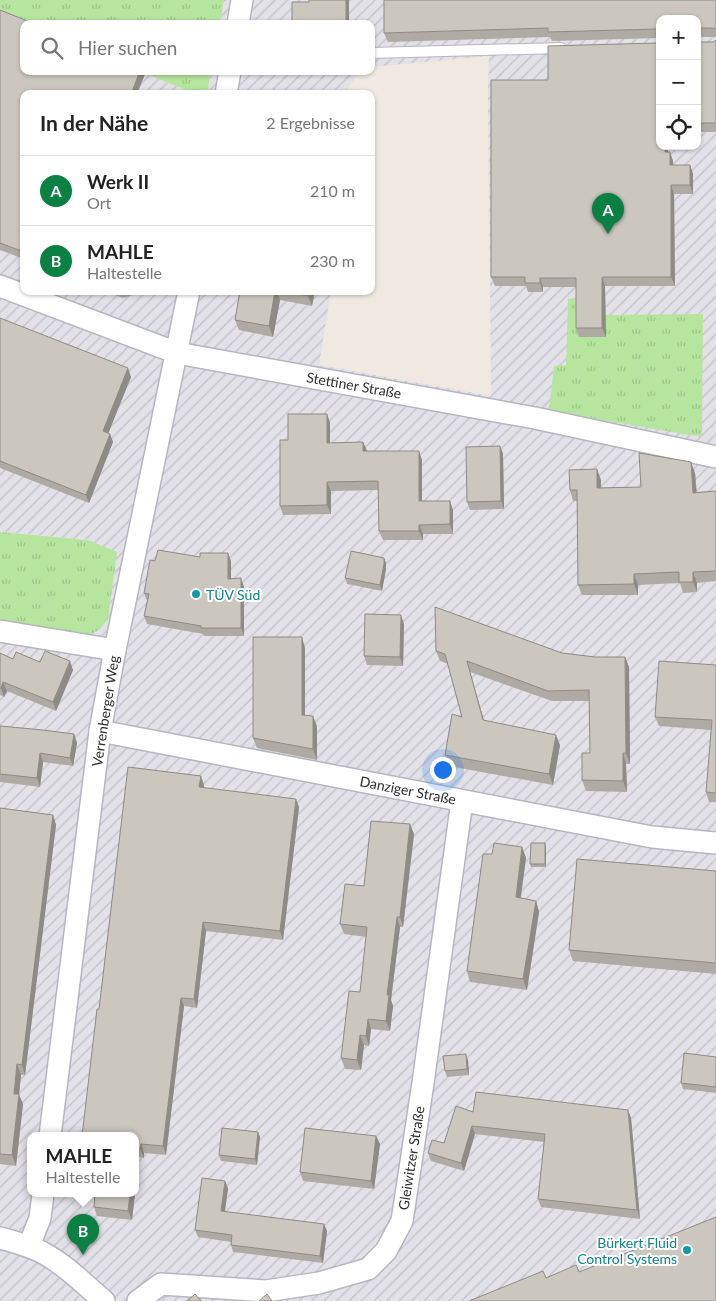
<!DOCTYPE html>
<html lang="de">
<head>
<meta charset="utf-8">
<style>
	:root { --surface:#fff; --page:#f6f6f6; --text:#222; --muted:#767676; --line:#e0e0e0; --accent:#0b8043 }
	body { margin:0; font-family:Lato,sans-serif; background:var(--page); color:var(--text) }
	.controls { position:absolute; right:15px; top:15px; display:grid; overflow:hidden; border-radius:10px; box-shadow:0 1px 4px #0004 }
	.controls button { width:45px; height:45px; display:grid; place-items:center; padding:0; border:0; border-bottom:1px solid var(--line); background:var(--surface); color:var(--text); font:25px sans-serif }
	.you { position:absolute; left:442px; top:769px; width:18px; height:18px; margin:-12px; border:4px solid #fff; border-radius:50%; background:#1a73e8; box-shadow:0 0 0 8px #1a73e833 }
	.badge { display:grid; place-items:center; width:32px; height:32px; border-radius:50%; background:var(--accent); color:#fff; font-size:16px; font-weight:700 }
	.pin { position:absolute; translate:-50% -41px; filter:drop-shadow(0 1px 2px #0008) }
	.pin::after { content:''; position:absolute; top:26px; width:18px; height:15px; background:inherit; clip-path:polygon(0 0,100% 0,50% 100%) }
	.popup { position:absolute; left:27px; top:1132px; width:112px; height:65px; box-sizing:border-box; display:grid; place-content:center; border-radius:10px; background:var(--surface); filter:drop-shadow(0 1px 4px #0005); font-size:16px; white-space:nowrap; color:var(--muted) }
	.popup b { font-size:19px; color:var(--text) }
	.popup::after { content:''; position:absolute; left:50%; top:100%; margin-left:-10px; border:10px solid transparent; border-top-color:var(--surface) }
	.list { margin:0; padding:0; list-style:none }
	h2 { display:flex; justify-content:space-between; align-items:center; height:65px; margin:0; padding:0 20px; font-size:21px }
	h2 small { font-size:16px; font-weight:400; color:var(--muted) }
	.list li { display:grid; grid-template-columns:32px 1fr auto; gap:15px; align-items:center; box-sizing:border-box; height:70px; padding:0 20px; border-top:1px solid var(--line) }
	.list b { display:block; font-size:19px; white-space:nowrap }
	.list p { margin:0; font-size:16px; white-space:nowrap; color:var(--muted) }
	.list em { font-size:16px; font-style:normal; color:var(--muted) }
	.icon { flex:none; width:28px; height:28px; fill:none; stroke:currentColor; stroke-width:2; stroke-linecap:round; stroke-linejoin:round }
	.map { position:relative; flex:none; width:716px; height:1301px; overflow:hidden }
	.search { position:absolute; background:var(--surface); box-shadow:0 1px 4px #0004; left:20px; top:20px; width:355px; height:55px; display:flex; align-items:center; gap:12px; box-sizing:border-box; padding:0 18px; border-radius:10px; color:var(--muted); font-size:19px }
	.panel { position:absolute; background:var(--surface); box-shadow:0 1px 4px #0004; left:20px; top:90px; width:355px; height:205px; border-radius:10px }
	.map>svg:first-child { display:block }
</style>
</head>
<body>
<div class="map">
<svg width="716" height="1301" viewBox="0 0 716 1301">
	<defs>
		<pattern id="industrial-furrows" width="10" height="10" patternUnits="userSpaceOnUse" patternTransform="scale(1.25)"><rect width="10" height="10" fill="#e3e1e8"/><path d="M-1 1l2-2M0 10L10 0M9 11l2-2" fill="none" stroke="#c3c1c7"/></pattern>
		<pattern id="grass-tufts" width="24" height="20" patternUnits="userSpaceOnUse" patternTransform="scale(1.25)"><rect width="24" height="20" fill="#b6e59e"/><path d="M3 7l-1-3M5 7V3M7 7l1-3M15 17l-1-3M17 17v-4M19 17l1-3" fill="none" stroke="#9dc588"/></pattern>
	</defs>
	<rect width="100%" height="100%" fill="#efe9e1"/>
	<g fill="url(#industrial-furrows)" fill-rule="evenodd">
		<path d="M224,0H716V1301H0V620L87,636L88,540L0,532V17L24,71H139L196,94H24V291H331L319,365L491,396L488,87L489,56L371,67V24H220ZM660,19H697V146H660ZM31,1136H136V1194H31Z"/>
		<polygon points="211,71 360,71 344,94 207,94"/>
	</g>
	<g fill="url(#grass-tufts)">
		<polygon points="0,0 224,0 220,24 24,24 0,17"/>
		<polygon points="139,71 211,71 207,94 196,94"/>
		<polygon points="579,297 605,315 703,314 702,437 549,411 554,366 566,365 568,299"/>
		<polygon points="0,532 88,540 117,552 108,619 99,630 87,636 0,620"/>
	</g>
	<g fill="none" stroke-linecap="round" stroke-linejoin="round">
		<defs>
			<polyline id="service" points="371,53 561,48"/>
			<g id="minor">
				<polyline points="238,24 242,0"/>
				<polyline points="226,94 230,71"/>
				<polyline points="0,286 177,353 535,418 716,457"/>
				<polyline points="0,631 115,650"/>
				<polyline points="100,731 652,837 716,843"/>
				<polyline points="50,1136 100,731 115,650 189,291"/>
				<path d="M0,1238C15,1242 31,1246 45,1254C67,1266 85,1285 104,1301"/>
				<polyline points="29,1246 40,1218 43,1194"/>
				<polyline points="138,1301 161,1284 266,1291 319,1283 368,1269 386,1251 402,1221 423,1083 462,801"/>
			</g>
		</defs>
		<use href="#service" stroke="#b4b7c1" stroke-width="12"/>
		<use href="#minor" stroke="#b4b7c1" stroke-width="24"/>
		<use href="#service" stroke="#fff" stroke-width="10"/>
		<use href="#minor" stroke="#fff" stroke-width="21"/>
	</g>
	<g fill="#afaba4">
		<polygon points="716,0 716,37 697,37 697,19 660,19 660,38 552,41 550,37 388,42 384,33"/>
		<polygon points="0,10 24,71 144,71 145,74 137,94 24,94 24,259 0,250"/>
		<polygon points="716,40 716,132 697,132 697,42 713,42"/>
		<polygon points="657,43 660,146 668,152 670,152 673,161 673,165 690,165 693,174 693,194 674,194 675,286 605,286 606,337 579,337 576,328 576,287 543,287 543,292 528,292 526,286 495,286 491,277 548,80"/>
		<polygon points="105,291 138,291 133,295 123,298"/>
		<polygon points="240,291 315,291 312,306 280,300 273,337 239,330 235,320"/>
		<polygon points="0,318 131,377 108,433 110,434 113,442 89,503 0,468"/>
		<polygon points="327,414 330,423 330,443 363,442 367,451 422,460 422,501 453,510 453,534 423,534 423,540 383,540 379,531 378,490 331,491 331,514 283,515 280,506 288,440"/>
		<polygon points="500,446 503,454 504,509 470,510 467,502"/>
		<polygon points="695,473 697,492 716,491 716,581 697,583 697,592 683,593 680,583 638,585 638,595 582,595 578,585 577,501 573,501 570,490 601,480 601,488 641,487"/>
		<polygon points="228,553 231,561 231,578 244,587 244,636 204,636 203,634 147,624 144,616 147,601 144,593 155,561 200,557"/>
		<polygon points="384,558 386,563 386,569 382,591 347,584 345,578"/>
		<polygon points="404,624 403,666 367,665 364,656"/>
		<polygon points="305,648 305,716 317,726 317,760 257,748 253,738"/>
		<polygon points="436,651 562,653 595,657 625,657 629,667 630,764 626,764 627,792 586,791 582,780 590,753 589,701 552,701 470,672 484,721 560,745 553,785 449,766 445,755 462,717 448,664 440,661"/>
		<polygon points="0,653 13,659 40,662 73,670 56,711 7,691 4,697 0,695"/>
		<polygon points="716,665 716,802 709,802 706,792 711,730 659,726 655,717"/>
		<polygon points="0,726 74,734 77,743 73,766 43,762 40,787 0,782"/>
		<polygon points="204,785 204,788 299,807 283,940 206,931 197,1008 184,1006 166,1155 144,1153 144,1158 139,1157 136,1188 136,1136 99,1009"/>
		<polygon points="0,808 53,815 56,825 25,1075 21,1075 19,1095 23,1104 16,1166 0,1164"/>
		<polygon points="414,834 403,927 400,927 391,1000 393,1006 390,1031 371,1029 369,1046 364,1045 361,1070 345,1069 341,1058 360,992 366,937 344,934 340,924 364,886"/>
		<polygon points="546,846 546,867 531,867 530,864"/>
		<polygon points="522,847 526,858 521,898 536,901 539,912 527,990 470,982 467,971 492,854"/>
		<polygon points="716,871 716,974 573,961 569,950"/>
		<polygon points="716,1057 716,1093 683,1089 681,1083"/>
		<polygon points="468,1060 469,1075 447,1077 445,1071"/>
		<polygon points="628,1110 631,1118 640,1219 541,1207 538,1199 544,1142 475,1134 464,1171 431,1161 428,1153 444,1143 473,1112"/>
		<polygon points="258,1132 260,1137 257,1165 221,1161 219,1155"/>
		<polygon points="376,1136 380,1144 374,1189 303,1181 300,1172"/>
		<polygon points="228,1188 225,1212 327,1231 323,1263 233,1252 231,1245 231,1242 198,1237 195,1230"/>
		<polygon points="135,1194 132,1220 97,1216 94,1207"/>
	</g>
	<g fill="#8e8b86">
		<rect x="346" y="0" width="3" height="24"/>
		<polygon points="140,71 144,71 145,74 137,94 131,94"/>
		<polygon points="665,146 668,146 668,161 665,152"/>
		<polygon points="670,152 673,161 673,174 670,165"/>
		<polygon points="690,165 693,174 693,194 690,185"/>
		<polygon points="671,185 674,194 675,286 671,277"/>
		<polygon points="602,277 605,286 606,337 602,328"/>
		<polygon points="540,278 543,287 543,292 540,283"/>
		<polygon points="132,291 138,291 133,295"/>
		<polygon points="275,291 277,291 280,300 273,337 269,326"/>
		<polygon points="309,291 315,291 312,306 308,296"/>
		<polygon points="128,368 131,377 106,439 103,431"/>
		<polygon points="327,414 330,423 330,452 327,443"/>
		<polygon points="110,434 113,442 89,503 86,495"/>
		<polygon points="363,442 367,451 363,451"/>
		<polygon points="500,446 503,454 504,509 501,501"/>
		<polygon points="419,451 422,460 422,510 419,501"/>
		<polygon points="691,462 695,473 697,503 693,493"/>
		<polygon points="597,469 601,480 601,499 597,488"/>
		<polygon points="327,482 331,491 331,514 327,505"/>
		<polygon points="450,501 453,510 453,534 450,524"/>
		<polygon points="419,525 423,534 423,540 419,531"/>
		<polygon points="228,553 231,561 231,587 228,579"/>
		<polygon points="384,558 386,563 386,569 382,591 380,585"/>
		<polygon points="693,572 697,583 697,592 693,582"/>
		<polygon points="634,574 638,585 638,595 634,584"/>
		<polygon points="241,578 244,587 244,636 241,628"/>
		<polygon points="401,615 404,624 403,666 400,657"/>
		<polygon points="302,637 305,648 305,726 302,715"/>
		<polygon points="625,657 629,667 630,764 626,753"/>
		<polygon points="70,661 73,670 56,711 53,702"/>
		<polygon points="467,661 470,672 487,731 483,720"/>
		<polygon points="3,682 7,691 4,697 1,688"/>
		<polygon points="313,716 317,726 317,760 313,749"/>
		<polygon points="74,734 77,743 73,766 70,758"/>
		<polygon points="556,735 560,745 553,785 549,774"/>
		<polygon points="40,753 43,762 40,787 37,778"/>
		<polygon points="623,753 626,764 627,792 623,781"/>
		<polygon points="201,776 204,785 203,796 199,787"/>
		<polygon points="296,799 299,807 283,940 280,931"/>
		<polygon points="53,815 56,825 25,1075 22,1065"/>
		<polygon points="410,824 414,834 403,927 400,917"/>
		<polygon points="545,843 546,846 546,867 545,864"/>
		<polygon points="522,847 526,858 519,908 516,897"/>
		<polygon points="536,901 539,912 527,990 523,979"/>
		<polygon points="397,917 400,927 391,1000 393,1006 390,1031 386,1021 387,995"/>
		<polygon points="203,922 206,931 197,1008 194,999"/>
		<polygon points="181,998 184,1006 166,1155 163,1146"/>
		<polygon points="368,1019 371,1029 369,1046 366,1036"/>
		<polygon points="360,1035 364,1045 361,1070 357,1060"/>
		<polygon points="466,1054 468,1060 469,1075 467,1069"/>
		<polygon points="17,1064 21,1075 19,1095 23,1104 16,1166 12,1155 14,1094"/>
		<polygon points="628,1110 631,1118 640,1219 637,1210"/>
		<polygon points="472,1126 475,1134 464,1171 461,1163"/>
		<polygon points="258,1132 260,1137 257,1165 255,1159"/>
		<polygon points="376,1136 380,1144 374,1189 371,1181"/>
		<polygon points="141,1144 144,1153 144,1158 140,1149"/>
		<polygon points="136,1148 139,1157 136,1188"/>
		<polygon points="225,1181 228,1188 224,1218 221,1211"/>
		<polygon points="130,1194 135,1194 132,1220 128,1211"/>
		<polygon points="324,1224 327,1231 323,1263 320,1256"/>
	</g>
	<g fill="#cbc7bf" stroke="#8e8b86">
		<polygon points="309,0 346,0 346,24 292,24 292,2 309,2"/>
		<polygon points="384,0 716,0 716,29 713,28 697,28 697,19 660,19 660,30 657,29 548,32 548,28 384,33"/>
		<polygon points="0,10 35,24 24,24 24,71 140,71 131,94 24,94 24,252 0,243"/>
		<polygon points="716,40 716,123 697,123 697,42 713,42"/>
		<polygon points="660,41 660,146 665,146 665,152 670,152 670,165 690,165 690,185 671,185 671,277 602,277 602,328 576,328 576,278 540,278 540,283 525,283 525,277 491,277 491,80 548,80 548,46 657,43"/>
		<polygon points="271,92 282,94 270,94"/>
		<polygon points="240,291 275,291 269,326 235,320"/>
		<polygon points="286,291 309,291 308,296"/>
		<polygon points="0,318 128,368 103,431 110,434 86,495 0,461"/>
		<polygon points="288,414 327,414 327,443 363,442 363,451 419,451 419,501 450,501 450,524 419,525 419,531 379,531 378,481 327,482 327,505 280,506 280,440 288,440"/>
		<polygon points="500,446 501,501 467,502 466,447"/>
		<polygon points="639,453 691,462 693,493 716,491 716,571 693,572 693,582 679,582 679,572 634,574 634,584 578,585 577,490 570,490 569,470 597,469 597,488 641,487"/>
		<polygon points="158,550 200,557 200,553 228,553 228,579 241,578 241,628 201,628 201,626 144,616 149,594 144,593 150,560 155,561"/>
		<polygon points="351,551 384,558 384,564 380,585 345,578"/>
		<polygon points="435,607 562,653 595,657 625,657 626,753 623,753 623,781 582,780 582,753 590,753 589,690 548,691 467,661 483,720 556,735 549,774 445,755 452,714 462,717 445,654 436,651"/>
		<polygon points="365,614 401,615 400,657 364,656"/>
		<polygon points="253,637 302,637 302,715 313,716 313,749 253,738"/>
		<polygon points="45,651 70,661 53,702 3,682 1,688 0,688 0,653 13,659 16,652 40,662"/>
		<polygon points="659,661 716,665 716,793 706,792 712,720 655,717"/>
		<polygon points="0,726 43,730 74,734 70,758 40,753 37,778 0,774"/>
		<polygon points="128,767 201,776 199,787 296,799 280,931 203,922 194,999 181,998 163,1146 141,1144 140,1149 136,1148 136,1151 136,1136 82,1136 97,1009 99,1009"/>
		<polygon points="0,808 53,815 22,1065 17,1064 14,1094 19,1094 12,1155 0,1154"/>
		<polygon points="371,821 410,824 400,917 397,917 387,995 389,995 386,1021 368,1019 366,1036 360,1035 357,1060 341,1058 349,991 360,992 367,927 340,924 345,884 364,886"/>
		<polygon points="494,843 522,847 516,897 536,901 523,979 467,971 483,854 492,854"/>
		<polygon points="531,843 545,843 545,864 530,864"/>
		<polygon points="577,859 716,871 716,963 569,950"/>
		<polygon points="684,1053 716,1057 716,1087 681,1083"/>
		<polygon points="466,1054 467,1069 445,1071 443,1056"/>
		<polygon points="476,1092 628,1110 637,1210 538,1199 545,1134 472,1126 461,1163 428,1153 432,1140 444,1143 456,1106 473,1112"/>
		<polygon points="222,1128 258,1132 255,1159 219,1155"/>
		<polygon points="305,1128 376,1136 371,1181 300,1172"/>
		<polygon points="202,1178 225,1181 221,1211 324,1224 320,1256 231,1245 232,1235 195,1230"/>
		<polygon points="95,1194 130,1194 128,1211 94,1207"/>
		<polygon points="716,1217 716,1301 469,1301 543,1271 546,1278 576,1265 579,1272"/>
		<polygon points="195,1294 201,1301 187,1301"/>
		<polygon points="267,1294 272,1301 259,1301"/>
	</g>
	<g fill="#0f9aa8" stroke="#fff" stroke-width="2">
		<circle cx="196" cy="594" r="5"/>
		<circle cx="687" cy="1250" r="5"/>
	</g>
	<g text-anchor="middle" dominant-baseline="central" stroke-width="4" stroke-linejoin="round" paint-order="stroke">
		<g font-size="14" fill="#2e2e2e" stroke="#fff">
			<text transform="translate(354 385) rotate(10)">Stettiner Straße</text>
			<text transform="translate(105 711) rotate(-81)">Verrenberger Weg</text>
			<text transform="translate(408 790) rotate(11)">Danziger Straße</text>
			<text transform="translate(411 1158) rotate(-81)">Gleiwitzer Straße</text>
		</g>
		<g font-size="14" fill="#0d838f" stroke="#fff" text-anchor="start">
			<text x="206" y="594">TÜV Süd</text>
			<text x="677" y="1242" text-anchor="end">Bürkert Fluid<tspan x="677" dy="16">Control Systems</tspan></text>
		</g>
	</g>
</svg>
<div class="controls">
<button>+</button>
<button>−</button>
<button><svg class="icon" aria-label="locate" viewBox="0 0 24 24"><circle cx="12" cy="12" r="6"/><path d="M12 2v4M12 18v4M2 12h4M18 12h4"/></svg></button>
</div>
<div class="you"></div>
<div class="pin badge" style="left:608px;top:234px">A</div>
<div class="pin badge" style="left:83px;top:1255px">B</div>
<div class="popup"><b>MAHLE</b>Haltestelle</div>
<div class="search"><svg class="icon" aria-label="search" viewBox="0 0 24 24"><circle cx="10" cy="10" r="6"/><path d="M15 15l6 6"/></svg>Hier suchen</div>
<section class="panel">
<h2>In der Nähe<small>2 Ergebnisse</small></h2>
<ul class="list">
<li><span class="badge">A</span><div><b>Werk II</b><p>Ort</p></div><em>210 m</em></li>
<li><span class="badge">B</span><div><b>MAHLE</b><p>Haltestelle</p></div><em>230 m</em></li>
</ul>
</section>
</div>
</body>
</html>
